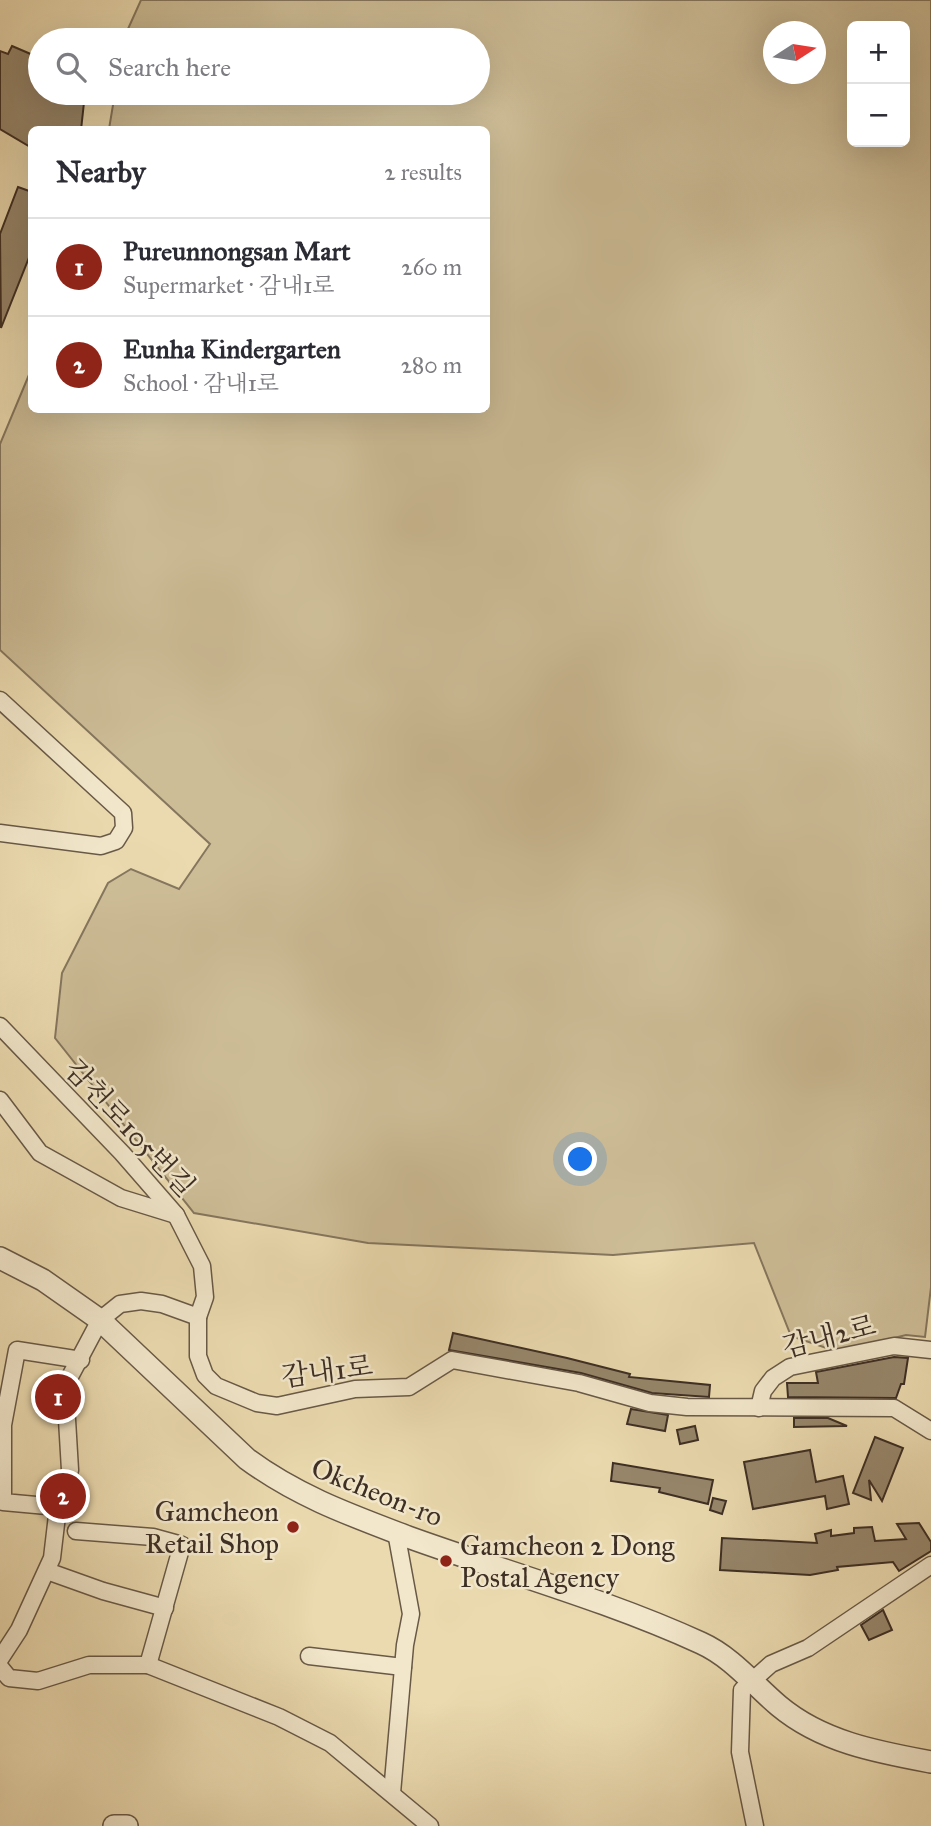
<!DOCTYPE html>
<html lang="en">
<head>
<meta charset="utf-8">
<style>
	:root { --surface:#fff; --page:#f7f7f7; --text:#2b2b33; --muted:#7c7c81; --line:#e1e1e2; --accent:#8f2418 }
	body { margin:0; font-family:"IM FELL Great Primer","Noto Serif KR",serif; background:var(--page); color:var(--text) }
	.controls { position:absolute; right:21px; top:21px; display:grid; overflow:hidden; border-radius:10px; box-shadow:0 7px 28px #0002 }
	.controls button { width:63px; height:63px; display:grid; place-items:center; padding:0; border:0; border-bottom:2px solid var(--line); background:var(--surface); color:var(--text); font:35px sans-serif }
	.compass { position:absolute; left:763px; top:21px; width:63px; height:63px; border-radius:50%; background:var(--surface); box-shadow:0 7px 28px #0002; rotate:78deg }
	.you { position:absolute; left:581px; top:1160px; width:24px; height:24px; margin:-18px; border:5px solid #fff; border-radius:50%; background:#1a73e8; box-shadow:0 0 0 10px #1a73e833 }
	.badge { display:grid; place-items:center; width:46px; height:46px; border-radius:50%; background:var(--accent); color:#fff; font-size:23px; font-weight:700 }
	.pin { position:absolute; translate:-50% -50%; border:4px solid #fff; box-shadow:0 2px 7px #0006 }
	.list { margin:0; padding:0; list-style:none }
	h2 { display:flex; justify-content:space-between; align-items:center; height:91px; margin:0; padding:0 28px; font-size:30px }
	h2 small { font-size:23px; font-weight:400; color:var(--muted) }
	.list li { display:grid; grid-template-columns:46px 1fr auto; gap:21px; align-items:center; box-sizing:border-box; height:98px; padding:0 28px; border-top:2px solid var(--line) }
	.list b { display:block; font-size:26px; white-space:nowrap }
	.list p { margin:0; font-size:23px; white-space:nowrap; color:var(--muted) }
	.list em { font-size:23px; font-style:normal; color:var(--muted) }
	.icon { flex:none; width:38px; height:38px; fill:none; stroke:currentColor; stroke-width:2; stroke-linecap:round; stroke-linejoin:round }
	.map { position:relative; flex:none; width:931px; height:1826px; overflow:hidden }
	.search { position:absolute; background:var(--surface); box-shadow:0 7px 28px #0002; left:28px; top:28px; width:462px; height:77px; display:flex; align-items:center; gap:18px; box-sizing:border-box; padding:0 24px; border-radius:38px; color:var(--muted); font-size:26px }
	.panel { position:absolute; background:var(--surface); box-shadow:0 7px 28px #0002; left:28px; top:126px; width:462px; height:287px; border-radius:10px }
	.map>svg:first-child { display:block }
</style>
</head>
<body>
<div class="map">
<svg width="931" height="1826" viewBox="0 0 931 1826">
	<rect width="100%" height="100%" fill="#ebdaaf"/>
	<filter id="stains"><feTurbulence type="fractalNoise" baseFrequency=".00286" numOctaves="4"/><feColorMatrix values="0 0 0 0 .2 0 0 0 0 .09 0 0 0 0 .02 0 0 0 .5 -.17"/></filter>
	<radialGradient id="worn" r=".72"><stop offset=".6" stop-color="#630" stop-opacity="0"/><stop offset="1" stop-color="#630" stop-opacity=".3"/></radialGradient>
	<path fill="#cdbd97" stroke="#85765e" stroke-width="2" fill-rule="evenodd" d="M141,0H931V1287L925,1337L906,1335L838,1352L791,1336L754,1243L613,1255L368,1243L194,1213L55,1038L62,973L108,883L131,869L179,889L210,844L0,650V444L31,370L32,410H486V130L109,129L115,93H478V40H123ZM852,26H905V142H852ZM774,32H816V74H774Z"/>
	<g fill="#97876c" stroke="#3d2e24" stroke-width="2">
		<polygon points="12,46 40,58 40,93 85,93 81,130 32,130 32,148 0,129 0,51 8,54"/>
		<polygon points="18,187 32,192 32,250 1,328 0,234"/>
		<polygon points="453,1333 567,1358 630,1374 629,1377 710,1385 709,1397 652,1393 581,1373 449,1350"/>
		<polygon points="894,1357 908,1358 904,1384 901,1384 896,1398 788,1397 787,1383 818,1383 816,1372"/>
		<polygon points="631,1409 668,1415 665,1431 627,1424"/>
		<polygon points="794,1418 828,1418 847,1426 794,1427"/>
		<polygon points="695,1426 698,1440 680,1444 677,1430"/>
		<polygon points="875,1437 903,1448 882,1501 869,1480 871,1500 853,1493"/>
		<polygon points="810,1450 816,1482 843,1476 849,1504 827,1509 825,1496 753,1509 744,1462"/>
		<polygon points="613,1463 713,1480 708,1504 659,1492 660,1488 611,1481"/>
		<polygon points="713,1498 726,1501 722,1514 710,1510"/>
		<polygon points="919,1523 931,1542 931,1551 899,1571 893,1562 837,1567 838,1570 810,1575 720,1570 722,1538 817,1543 815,1534 831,1530 831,1536 854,1533 854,1528 872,1527 875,1541 906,1539 897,1524"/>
		<polygon points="883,1610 892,1630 869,1640 861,1625"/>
	</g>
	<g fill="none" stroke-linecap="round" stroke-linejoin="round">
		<defs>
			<g id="minor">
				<polyline points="0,700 123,813 124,828 116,841 101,846 0,833"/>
				<polyline points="0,1026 122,1153 176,1215 202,1266 205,1297 198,1317"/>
				<polyline points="0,1100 40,1153 121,1198 176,1215"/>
				<polyline points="759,1408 763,1391 773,1378 790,1367 894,1346 931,1350"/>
				<polyline points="58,1507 3,1502 3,1425 17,1350 81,1360"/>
				<polyline points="76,1531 153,1537 182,1545 148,1665"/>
				<polyline points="47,1571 103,1591 165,1608"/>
				<polyline points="309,1656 403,1667"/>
				<polyline points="0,1659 19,1630 52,1558 58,1507 70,1470 65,1386 100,1320 120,1304 141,1301 162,1304 198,1317 198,1356 205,1375 216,1386 257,1403 277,1406 355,1389 409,1387 452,1360 579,1383 650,1403 687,1407 894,1408 931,1431"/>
				<polyline points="0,1667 9,1678 38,1681 89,1665 148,1665 279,1717 330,1743 430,1826"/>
				<polyline points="392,1793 405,1645 411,1614 396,1532"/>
				<polyline points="755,1826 740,1752 742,1690 771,1664 808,1648 931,1565"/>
			</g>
			<g id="tertiary">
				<path d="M0,1258L43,1280L100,1320L247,1459C297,1496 350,1515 408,1537C505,1572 607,1600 701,1643C732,1657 754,1685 779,1706C822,1742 877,1752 931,1762"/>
				<polyline points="114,1826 127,1826"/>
			</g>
		</defs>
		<use href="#minor" stroke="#685947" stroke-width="19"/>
		<use href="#tertiary" stroke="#685947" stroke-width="24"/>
		<use href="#minor" stroke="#f2e7cb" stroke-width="16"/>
		<use href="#tertiary" stroke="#f2e7cb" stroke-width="21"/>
	</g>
	<g fill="#8f2418" stroke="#f2e7cb" stroke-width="2.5">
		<circle cx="293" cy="1527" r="7"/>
		<circle cx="446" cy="1561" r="7"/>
	</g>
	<g text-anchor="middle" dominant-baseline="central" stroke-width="5" stroke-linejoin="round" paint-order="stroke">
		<g font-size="28" fill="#3d2e24" stroke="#f2e7cb">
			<text transform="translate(130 1128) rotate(47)">감천로105번길</text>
			<text transform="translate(829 1336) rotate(-14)">감내2로</text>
			<text transform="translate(327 1371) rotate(-7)">감내1로</text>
			<text transform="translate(377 1492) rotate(22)">Okcheon-ro</text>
		</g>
		<g font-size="28" fill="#3d2e24" stroke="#f2e7cb" text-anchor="end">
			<text x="279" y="1511">Gamcheon<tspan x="279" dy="32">Retail Shop</tspan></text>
			<text x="460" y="1545" text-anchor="start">Gamcheon 2 Dong<tspan x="460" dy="32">Postal Agency</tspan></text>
		</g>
	</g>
	<rect width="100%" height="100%" filter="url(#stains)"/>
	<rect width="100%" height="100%" fill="url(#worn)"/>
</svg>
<div class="controls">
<button>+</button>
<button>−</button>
</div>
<svg class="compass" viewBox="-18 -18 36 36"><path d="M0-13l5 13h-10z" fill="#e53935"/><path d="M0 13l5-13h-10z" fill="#7c7c81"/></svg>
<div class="you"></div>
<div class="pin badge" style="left:58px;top:1397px">1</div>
<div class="pin badge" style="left:63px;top:1496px">2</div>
<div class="search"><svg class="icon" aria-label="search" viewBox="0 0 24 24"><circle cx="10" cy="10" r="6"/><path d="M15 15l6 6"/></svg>Search here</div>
<section class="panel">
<h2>Nearby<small>2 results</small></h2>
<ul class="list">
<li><span class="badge">1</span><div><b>Pureunnongsan Mart</b><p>Supermarket · 감내1로</p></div><em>260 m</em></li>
<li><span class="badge">2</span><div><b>Eunha Kindergarten</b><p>School · 감내1로</p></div><em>280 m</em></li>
</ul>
</section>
</div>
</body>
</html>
